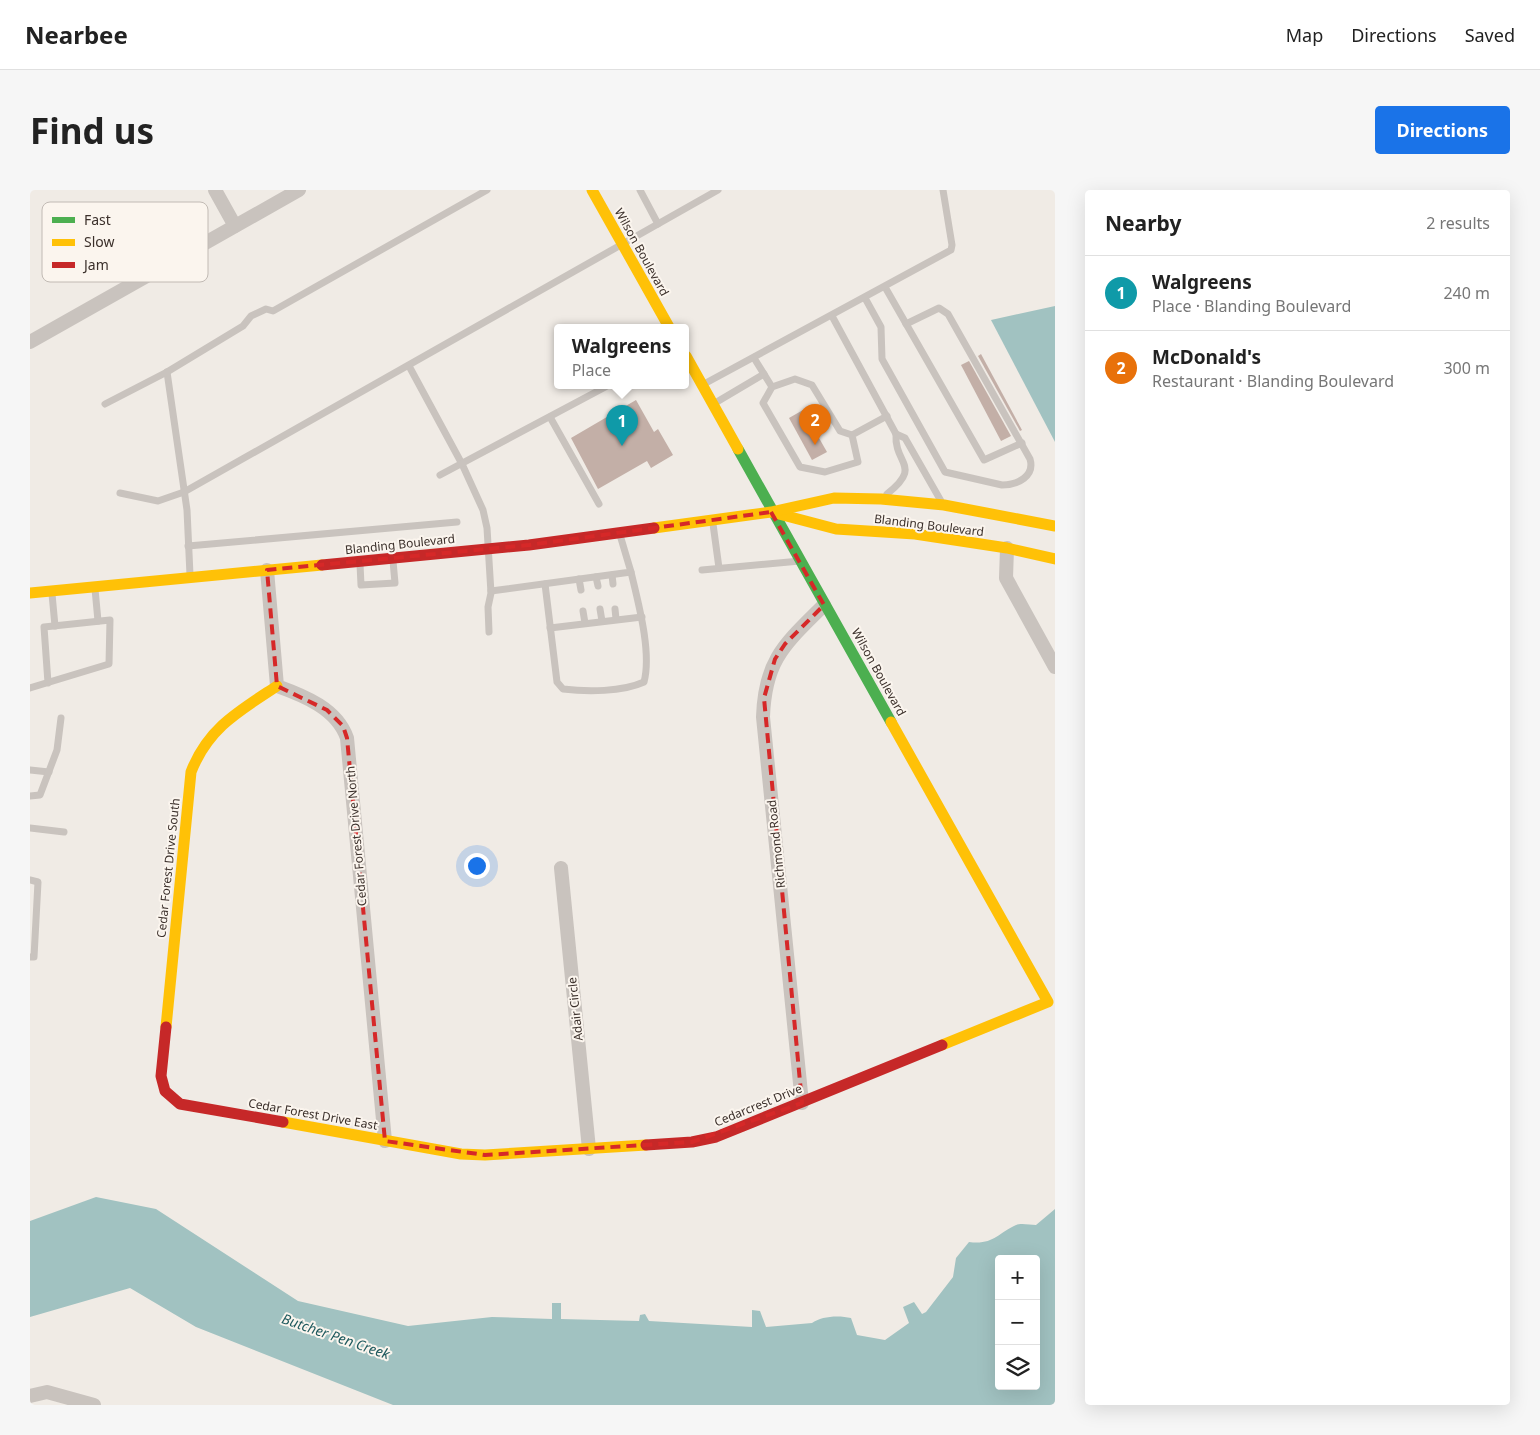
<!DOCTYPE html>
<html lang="en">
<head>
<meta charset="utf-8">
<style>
	:root { --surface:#fff; --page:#f6f6f6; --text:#222; --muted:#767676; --line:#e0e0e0; --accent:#1a73e8 }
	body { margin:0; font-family:"Noto Sans",sans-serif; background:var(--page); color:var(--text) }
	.controls { position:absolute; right:15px; bottom:15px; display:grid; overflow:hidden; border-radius:5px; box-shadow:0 5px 20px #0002 }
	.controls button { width:45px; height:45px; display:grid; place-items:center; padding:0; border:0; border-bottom:1px solid var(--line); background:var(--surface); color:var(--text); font:25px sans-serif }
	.you { position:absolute; left:446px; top:675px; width:18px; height:18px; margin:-12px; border:4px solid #fff; border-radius:50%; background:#1a73e8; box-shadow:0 0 0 8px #1a73e833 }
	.badge { display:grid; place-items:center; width:32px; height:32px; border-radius:50%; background:var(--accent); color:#fff; font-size:16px; font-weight:700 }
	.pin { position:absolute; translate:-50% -41px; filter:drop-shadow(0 1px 2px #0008) }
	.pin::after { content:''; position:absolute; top:26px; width:18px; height:15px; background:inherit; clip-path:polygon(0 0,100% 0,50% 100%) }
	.popup { position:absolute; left:524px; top:134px; width:135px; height:65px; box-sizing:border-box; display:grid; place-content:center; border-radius:5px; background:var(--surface); filter:drop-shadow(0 1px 4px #0005); font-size:16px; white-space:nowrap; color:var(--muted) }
	.popup b { font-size:19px; color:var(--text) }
	.popup::after { content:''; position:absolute; left:50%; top:100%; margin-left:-10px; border:10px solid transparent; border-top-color:var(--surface) }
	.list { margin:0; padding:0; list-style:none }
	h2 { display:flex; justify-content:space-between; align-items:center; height:65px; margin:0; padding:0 20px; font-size:21px }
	h2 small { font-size:16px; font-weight:400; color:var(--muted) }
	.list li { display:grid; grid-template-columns:32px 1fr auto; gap:15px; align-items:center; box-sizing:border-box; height:75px; padding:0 20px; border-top:1px solid var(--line) }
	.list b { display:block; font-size:19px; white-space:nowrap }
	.list p { margin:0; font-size:16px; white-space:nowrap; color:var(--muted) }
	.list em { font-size:16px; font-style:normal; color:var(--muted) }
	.icon { flex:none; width:28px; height:28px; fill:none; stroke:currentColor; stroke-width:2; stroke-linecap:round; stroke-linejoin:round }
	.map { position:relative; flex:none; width:1025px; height:1215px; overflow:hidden; border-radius:5px }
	header { display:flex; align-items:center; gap:30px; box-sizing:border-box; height:70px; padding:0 25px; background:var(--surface); border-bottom:1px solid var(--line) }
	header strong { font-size:24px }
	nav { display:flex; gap:28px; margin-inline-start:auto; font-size:18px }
	.intro { display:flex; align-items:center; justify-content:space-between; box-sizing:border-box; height:120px; padding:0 30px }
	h1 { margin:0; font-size:35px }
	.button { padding:12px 22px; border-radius:5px; background:var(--accent); color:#fff; font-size:18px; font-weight:700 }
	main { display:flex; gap:30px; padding:0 30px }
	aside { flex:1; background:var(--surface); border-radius:5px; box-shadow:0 5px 20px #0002 }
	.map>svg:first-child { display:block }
</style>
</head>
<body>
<header>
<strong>Nearbee</strong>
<nav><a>Map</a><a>Directions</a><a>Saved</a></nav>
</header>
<div class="intro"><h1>Find us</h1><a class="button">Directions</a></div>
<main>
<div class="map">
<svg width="1025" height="1215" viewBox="0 0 1025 1215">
	<rect width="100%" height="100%" fill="#f0ebe5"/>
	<g fill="#a1c2c1" fill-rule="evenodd">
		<polygon points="1025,116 1025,252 961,130"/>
		<path d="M66,1007L126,1019L268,1111L378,1136L462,1127L522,1129V1113H531V1129L609,1131L610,1125L615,1124L619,1131L722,1137V1120L730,1121L736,1137L782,1133C791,1126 809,1125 821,1128L827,1145L855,1150L879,1133L873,1117L884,1112L892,1124L896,1122L923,1087L926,1068L939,1052C963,1055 967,1044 986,1035C991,1033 1000,1035 1006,1035L1025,1019V1215H363L166,1137L100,1098L0,1127V1031ZM969,1069H1006V1196H969Z"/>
	</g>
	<g fill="#c3afa7">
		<polygon points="951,164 992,240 990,241 948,166"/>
		<polygon points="939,171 981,246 971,251 931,175"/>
		<polygon points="606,210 624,242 628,239 643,265 621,278 617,271 568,299 541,248"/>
		<polygon points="773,220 797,262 782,270 759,228"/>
	</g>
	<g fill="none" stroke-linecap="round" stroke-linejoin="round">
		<g stroke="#c9c3be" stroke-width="7">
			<polyline points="610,0 628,34"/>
			<polyline points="855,97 954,270 992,253"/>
			<path d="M835,108L851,137L852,169L915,282L972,295C988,295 1005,286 1000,269L918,124L909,118L876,134"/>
			<path d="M802,126L866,244C864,275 893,275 857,304"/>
			<polyline points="724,168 742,197"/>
			<polyline points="379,176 432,274 453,320 457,338 461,403 458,417 459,442"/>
			<polyline points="137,182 157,320 160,385"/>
			<polyline points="674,194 921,60 922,55 913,0"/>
			<polyline points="685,213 734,184"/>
			<polyline points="75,214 137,182 213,136 221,126 236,119 243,121 457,0"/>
			<polyline points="520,227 569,314"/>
			<polyline points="866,244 875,248 911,311"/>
			<polyline points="822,245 828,272 795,282 770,277 733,213 742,197 765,189 782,195 810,241 822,245 857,226"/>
			<polyline points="410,285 579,195"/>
			<polyline points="90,303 128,311 154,302 688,0"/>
			<polyline points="683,334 689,378"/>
			<polyline points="158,356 427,332"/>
			<polyline points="330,374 331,395 365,393 363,371"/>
			<polyline points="672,380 770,371"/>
			<polyline points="582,385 583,394"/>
			<polyline points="566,387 568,396"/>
			<polyline points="549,389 551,400"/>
			<path d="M515,394L527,492L533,499C557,502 592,502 614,492C622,462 608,412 601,382"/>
			<polyline points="65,399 68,431"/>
			<polyline points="461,401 601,382 590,345"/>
			<polyline points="22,404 25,436"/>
			<polyline points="570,419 572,431"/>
			<polyline points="585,419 586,429"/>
			<polyline points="553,421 555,433"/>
			<polyline points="520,438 612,427"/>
			<polyline points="0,498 79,474 80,430 14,437 18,493"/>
			<polyline points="0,580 19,582"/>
			<polyline points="0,606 10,605 27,560 31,528"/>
			<polyline points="0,638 34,642"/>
			<polyline points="0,690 8,692 4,767 0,767"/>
		</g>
		<g stroke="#c9c3be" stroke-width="14">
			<polyline points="185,0 205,36"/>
			<polyline points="0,152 269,0"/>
			<polyline points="977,358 976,388 1025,477"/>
			<path d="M237,380L247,496C275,506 307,519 317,548L355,951"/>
			<polyline points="531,678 559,959"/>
			<path d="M772,913L733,527C735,469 755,454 794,415"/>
			<polyline points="0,1206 17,1202 64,1215"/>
		</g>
		<polyline stroke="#4caf50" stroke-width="11" points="708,259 861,532"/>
		<g stroke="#ffc107" stroke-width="11">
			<polyline points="562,0 639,137"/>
			<polyline points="656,166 708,259"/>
			<polyline points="745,323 806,339 885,344 977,358 1025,369"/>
			<polyline points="624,338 741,322 804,308 851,309 914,315 1025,336"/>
			<polyline points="0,403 292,375"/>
			<polyline points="861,532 1018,812 912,855"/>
			<path d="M136,837L161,582C178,538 209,521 247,496"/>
			<polyline points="253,932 431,964 455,965 616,955"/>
		</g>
		<g stroke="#c62828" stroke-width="11">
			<polyline points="292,375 499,355 624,338"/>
			<polyline points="136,837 131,886 135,901 150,914 253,932"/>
			<polyline points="616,955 662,952 686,947 912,855"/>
		</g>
	</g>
	<path fill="none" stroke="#d62828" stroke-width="4" stroke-dasharray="10 6" stroke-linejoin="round" d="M741,322L794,415L755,454L745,469L734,508L772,913L662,952L455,965L355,951L317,548L313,536L297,520L247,496L237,380L499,355Z"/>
	<g text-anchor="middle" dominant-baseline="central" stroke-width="4" stroke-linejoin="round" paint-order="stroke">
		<g font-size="12" fill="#3b302b" stroke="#fbf5ee">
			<text transform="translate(612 62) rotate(61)">Wilson Boulevard</text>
			<text transform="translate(899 335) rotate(7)">Blanding Boulevard</text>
			<text transform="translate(370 354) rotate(-6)">Blanding Boulevard</text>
			<text transform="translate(849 482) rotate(61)">Wilson Boulevard</text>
			<text transform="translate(326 646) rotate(-95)">Cedar Forest Drive North</text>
			<text transform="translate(746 654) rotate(-96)">Richmond Road</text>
			<text transform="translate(138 678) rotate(-84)">Cedar Forest Drive South</text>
			<text transform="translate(545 819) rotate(-96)">Adair Circle</text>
			<text transform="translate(728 915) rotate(-22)">Cedarcrest Drive</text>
			<text transform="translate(283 924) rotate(10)">Cedar Forest Drive East</text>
		</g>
		<g font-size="14" font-style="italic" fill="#1f5a5e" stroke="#fbf5ee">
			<text transform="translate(306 1146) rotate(19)">Butcher Pen Creek</text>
		</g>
	</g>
	<rect x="12" y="12" width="166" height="80" rx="8" fill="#fbf5ee" stroke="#c1bab4" stroke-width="1"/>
	<rect x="22" y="27" width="23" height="6" fill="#4caf50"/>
	<rect x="22" y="49" width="23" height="7" fill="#ffc107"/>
	<rect x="22" y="72" width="23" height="6" fill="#c62828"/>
	<g font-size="14" fill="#3b302b">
		<text x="54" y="35">Fast</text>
		<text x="54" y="57">Slow</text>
		<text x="54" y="80">Jam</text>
	</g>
</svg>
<div class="controls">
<button>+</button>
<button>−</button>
<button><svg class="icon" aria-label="layers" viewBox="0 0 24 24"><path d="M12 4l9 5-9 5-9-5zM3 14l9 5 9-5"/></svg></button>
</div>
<div class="you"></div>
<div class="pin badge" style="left:592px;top:256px;background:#0f9aa8">1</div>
<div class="popup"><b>Walgreens</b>Place</div>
<div class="pin badge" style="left:785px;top:255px;background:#e8710a">2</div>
</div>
<aside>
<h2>Nearby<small>2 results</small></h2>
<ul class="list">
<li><span class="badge" style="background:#0f9aa8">1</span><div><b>Walgreens</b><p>Place · Blanding Boulevard</p></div><em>240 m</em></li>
<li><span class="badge" style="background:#e8710a">2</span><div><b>McDonald's</b><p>Restaurant · Blanding Boulevard</p></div><em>300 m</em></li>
</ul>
</aside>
</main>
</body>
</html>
